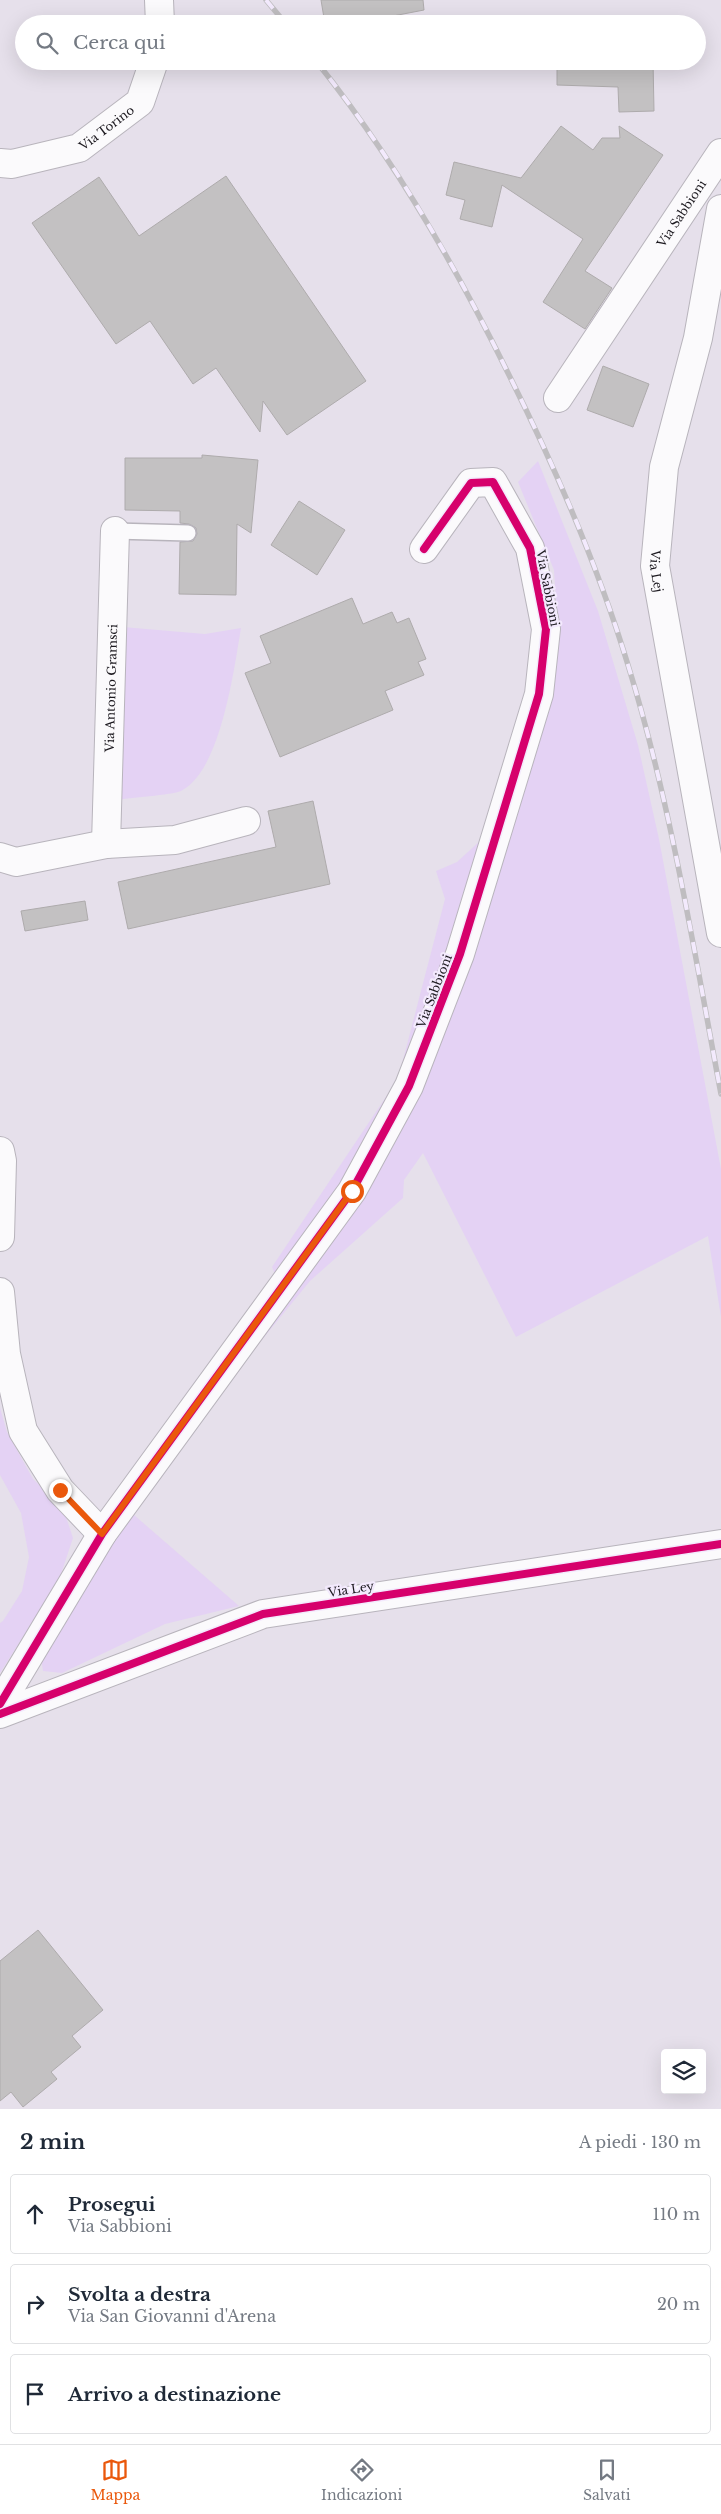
<!DOCTYPE html>
<html lang="it">
<head>
<meta charset="utf-8">
<style>
	:root { --surface:#fff; --page:#f6f6f7; --text:#1f2937; --muted:#747a83; --line:#e0e1e3; --accent:#ea580c }
	body { margin:0; font-family:"Libre Baskerville",serif; background:var(--page); color:var(--text) }
	.controls { position:absolute; right:15px; bottom:15px; display:grid; overflow:hidden; border-radius:5px; box-shadow:0 5px 20px #0002 }
	.controls button { width:45px; height:45px; display:grid; place-items:center; padding:0; border:0; border-bottom:1px solid var(--line); background:var(--surface); color:var(--text); font:25px sans-serif }
	.stop { position:absolute; width:15px; height:15px; margin:-11px; border:4px solid #ea580c; border-radius:50%; background:#fff }
	.stop.end { background:#ea580c; border-color:#fff; box-shadow:0 1px 5px #0008 }
	.list { margin:0; padding:0; list-style:none }
	h2 { display:flex; justify-content:space-between; align-items:center; height:65px; margin:0; padding:0 20px; font-size:21px }
	h2 small { font-size:16px; font-weight:400; color:var(--muted) }
	.list li { display:grid; grid-template-columns:32px 1fr auto; gap:15px; align-items:center; box-sizing:border-box; height:80px; margin:0 10px 10px; padding:0 10px; border:1px solid var(--line); border-radius:5px }
	.list b { display:block; font-size:19px; white-space:nowrap }
	.list p { margin:0; font-size:16px; white-space:nowrap; color:var(--muted) }
	.list em { font-size:16px; font-style:normal; color:var(--muted) }
	.icon { flex:none; width:28px; height:28px; fill:none; stroke:currentColor; stroke-width:2; stroke-linecap:round; stroke-linejoin:round }
	.map { position:relative; flex:none; width:721px; height:2109px; overflow:hidden }
	.search { position:absolute; background:var(--surface); box-shadow:0 5px 20px #0002; left:15px; right:15px; top:15px; height:55px; display:flex; align-items:center; gap:12px; box-sizing:border-box; padding:0 18px; border-radius:28px; color:var(--muted); font-size:19px }
	.sheet { height:335px; background:var(--surface) }
	nav { display:flex; justify-content:space-around; align-items:center; box-sizing:border-box; height:70px; border-top:1px solid var(--line); background:var(--surface); font-size:14px; color:var(--muted) }
	nav a { display:grid; justify-items:center; gap:2px }
	nav .on { color:var(--accent) }
	.map>svg:first-child { display:block }
</style>
</head>
<body>
<div class="map">
<svg width="721" height="2109" viewBox="0 0 721 2109">
	<rect width="100%" height="100%" fill="#e6e0eb"/>
	<g fill="#e4d2f4">
		<polygon points="538,461 598,611 638,745 659,839 721,1169 721,1317 708,1236 516,1337 423,1153 404,1180 403,1198 310,1281 229,1380 422,1087 558,633 554,570 518,482"/>
		<path d="M123,627L205,634L241,628C234,669 221,771 181,791C172,795 128,798 116,800Z"/>
		<polygon points="481,840 483,851 404,1083 344,1189 278,1280 272,1267 398,1079 445,899 436,871 457,862"/>
		<polygon points="0,1408 7,1432 33,1479 63,1508 73,1538 59,1580 0,1673 0,1623 3,1621 22,1591 29,1557 21,1513 0,1475"/>
		<polygon points="134,1515 239,1606 165,1624 62,1673 43,1671 40,1651 111,1539"/>
	</g>
	<g fill="#c3c1c2" stroke="#aeabac">
		<polygon points="321,0 423,0 424,10 367,21 366,17 325,24"/>
		<polygon points="557,61 653,61 654,111 619,112 618,87 557,85"/>
		<polygon points="561,126 593,150 602,138 620,138 619,126 663,155 585,271 612,288 585,329 543,302 583,239 502,185 492,227 460,219 465,200 446,195 454,162 521,178"/>
		<polygon points="226,176 366,381 287,435 263,401 260,432 216,368 193,384 150,321 116,344 32,223 99,177 139,236"/>
		<polygon points="603,366 649,384 633,427 587,410"/>
		<polygon points="202,455 258,460 251,533 237,524 236,595 179,594 180,542 193,541 197,534 196,528 189,524 180,523 180,511 125,510 125,458 202,458"/>
		<polygon points="299,501 345,530 317,575 271,545"/>
		<polygon points="352,598 363,624 392,612 397,623 409,618 426,659 418,662 424,675 385,691 393,710 280,757 245,673 271,663 260,636"/>
		<polygon points="313,801 330,884 128,929 118,882 276,847 268,811"/>
		<polygon points="85,901 88,920 25,931 21,911"/>
		<polygon points="38,1930 103,2010 72,2036 81,2047 51,2072 57,2079 23,2107 11,2092 0,2101 0,1961"/>
	</g>
	<g fill="none" stroke-linecap="round" stroke-linejoin="round">
		<defs>
			<polyline id="service" points="115,531 188,533"/>
			<g id="minor">
				<polyline points="159,0 160,24"/>
				<path id="s1" d="M0,163L12,164L79,148L140,102L154,61"/>
				<path id="s2" d="M721,209L698,338L664,467L655,566L721,933"/>
				<path id="s3" d="M558,398L721,153"/>
				<path id="s4" d="M106,844L115,531"/>
				<polyline points="0,857 16,862 106,844 175,840 246,821"/>
				<polyline points="0,1151 2,1161 0,1237"/>
				<polyline points="0,1292 6,1354 23,1431 60,1490 102,1534"/>
				<polyline points="0,1704 102,1534 352,1191 409,1086 460,954 539,694 546,629 530,548 493,482 471,483 424,549"/>
				<polyline points="0,1714 263,1614 721,1544"/>
			</g>
		</defs>
		<use href="#service" stroke="#b8b4bc" stroke-width="18"/>
		<use href="#minor" stroke="#b8b4bc" stroke-width="30"/>
		<use href="#service" stroke="#fbfafc" stroke-width="15"/>
		<use href="#minor" stroke="#fbfafc" stroke-width="28"/>
		<defs>
			<g id="rail">
				<polyline points="266,0 286,24"/>
				<path d="M316,61C393,157 454,263 508,373C555,467 597,563 628,665C671,804 694,951 721,1094"/>
			</g>
		</defs>
		<use href="#rail" stroke="#bfbdc0" stroke-width="5.5"/>
		<use href="#rail" stroke="#f3eafd" stroke-width="4" stroke-dasharray="11" stroke-linecap="butt"/>
		<defs>
			<g id="cycleway">
				<polyline points="0,1704 102,1534 352,1191 409,1086 460,954 539,694 546,629 530,548 493,482 471,483 424,549"/>
				<polyline points="0,1714 263,1614 721,1544"/>
			</g>
		</defs>
		<use href="#cycleway" stroke="#f3eafd" stroke-width="11"/>
		<use href="#cycleway" stroke="#d6006c" stroke-width="8"/>
	</g>
	<g fill="none" stroke-linecap="round" stroke-linejoin="round">
		<polyline stroke="#ea580c" stroke-width="6" points="60,1490 102,1534 352,1191"/>
	</g>
	<g text-anchor="middle" dominant-baseline="central" stroke-width="4.5" stroke-linejoin="round" paint-order="stroke">
		<g font-size="12" fill="#1d1a20" stroke="#f3eafd">
			<text stroke="none"><textPath href="#s1" startOffset="115">Via Torino</textPath></text>
			<text stroke="none"><textPath href="#s3" startOffset="222">Via Sabbioni</textPath></text>
			<text stroke="none"><textPath href="#s2" startOffset="369">Via Lej</textPath></text>
			<text transform="translate(548 588) rotate(79)">Via Sabbioni</text>
			<text stroke="none"><textPath href="#s4" startOffset="156">Via Antonio Gramsci</textPath></text>
			<text transform="translate(434 991) rotate(-69)">Via Sabbioni</text>
			<text transform="translate(351 1589) rotate(-9)">Via Ley</text>
		</g>
	</g>
</svg>
<div class="controls">
<button><svg class="icon" aria-label="layers" viewBox="0 0 24 24"><path d="M12 4l9 5-9 5-9-5zM3 14l9 5 9-5"/></svg></button>
</div>
<div class="stop" style="left:352px;top:1191px"></div>
<div class="stop end" style="left:60px;top:1490px"></div>
<div class="search"><svg class="icon" aria-label="search" viewBox="0 0 24 24"><circle cx="10" cy="10" r="6"/><path d="M15 15l6 6"/></svg>Cerca qui</div>
</div>
<section class="sheet">
<h2>2 min<small>A piedi · 130 m</small></h2>
<ul class="list">
<li><svg class="icon" aria-label="ahead" viewBox="0 0 24 24"><path d="M12 20V5M6 11l6-6 6 6"/></svg><div><b>Prosegui</b><p>Via Sabbioni</p></div><em>110 m</em></li>
<li><svg class="icon" aria-label="right" viewBox="0 0 24 24"><path d="M7 20v-9h11M14 6l5 5-5 5"/></svg><div><b>Svolta a destra</b><p>Via San Giovanni d'Arena</p></div><em>20 m</em></li>
<li><svg class="icon" aria-label="arrive" viewBox="0 0 24 24"><path d="M6 21V4h12l-3 4 3 4H6"/></svg><div><b>Arrivo a destinazione</b></div></li>
</ul>
</section>
<nav>
<a class="on"><svg class="icon" aria-label="map" viewBox="0 0 24 24"><path d="M3 6l6-2 6 2 6-2v14l-6 2-6-2-6 2zM9 4v14M15 6v14"/></svg>Mappa</a>
<a><svg class="icon" aria-label="directions" viewBox="0 0 24 24"><path d="M12 3l9 9-9 9-9-9zM9 14v-3h6M13 9l2 2-2 2"/></svg>Indicazioni</a>
<a><svg class="icon" aria-label="saved" viewBox="0 0 24 24"><path d="M7 4h10v16l-5-4-5 4z"/></svg>Salvati</a>
</nav>
</body>
</html>
